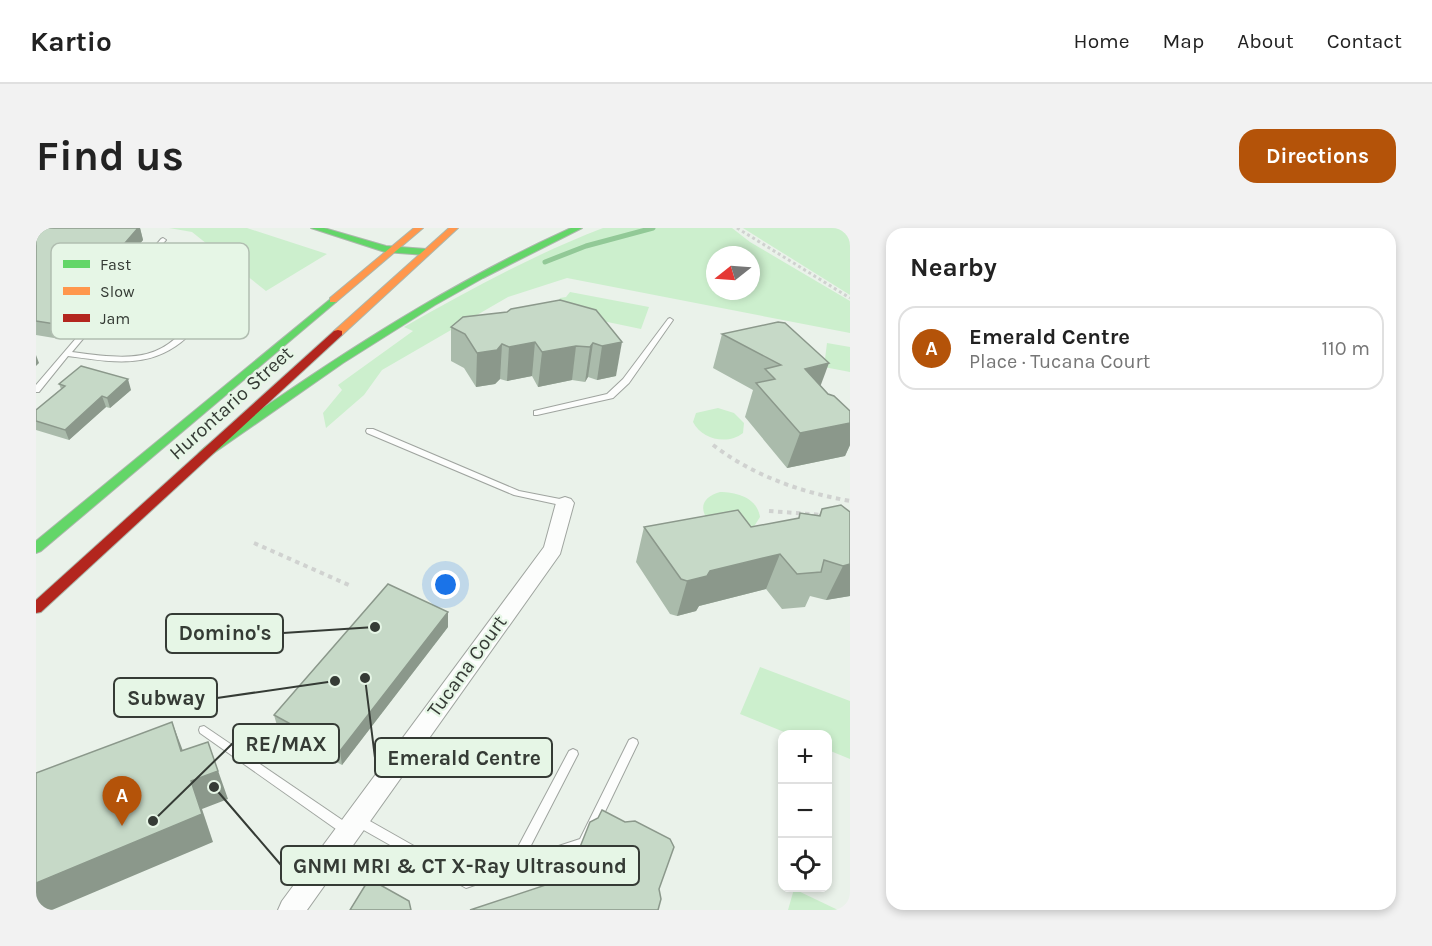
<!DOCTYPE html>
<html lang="en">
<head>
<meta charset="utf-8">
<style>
	:root { --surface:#fff; --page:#f2f2f2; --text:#222; --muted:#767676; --line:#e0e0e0; --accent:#b45309 }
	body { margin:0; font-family:Karla,sans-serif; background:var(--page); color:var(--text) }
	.controls { position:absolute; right:18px; bottom:18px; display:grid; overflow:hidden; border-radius:12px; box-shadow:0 3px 9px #0003 }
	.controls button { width:54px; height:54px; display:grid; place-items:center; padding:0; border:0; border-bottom:2px solid var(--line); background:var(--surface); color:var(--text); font:30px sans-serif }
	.compass { position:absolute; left:670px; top:18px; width:54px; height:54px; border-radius:50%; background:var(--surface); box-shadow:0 3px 9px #0003; rotate:253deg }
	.you { position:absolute; left:410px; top:357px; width:21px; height:21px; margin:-15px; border:4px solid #fff; border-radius:50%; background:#1a73e8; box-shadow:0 0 0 9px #1a73e833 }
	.badge { display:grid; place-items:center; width:39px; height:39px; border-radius:50%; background:var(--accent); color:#fff; font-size:20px; font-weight:700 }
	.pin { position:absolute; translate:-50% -50px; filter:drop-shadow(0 2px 3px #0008) }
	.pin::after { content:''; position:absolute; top:32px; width:21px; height:18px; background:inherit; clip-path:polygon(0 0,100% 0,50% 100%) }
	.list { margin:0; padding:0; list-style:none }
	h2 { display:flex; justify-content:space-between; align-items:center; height:78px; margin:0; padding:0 24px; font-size:26px }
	h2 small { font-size:20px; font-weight:400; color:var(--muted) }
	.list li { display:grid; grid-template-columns:39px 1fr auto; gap:18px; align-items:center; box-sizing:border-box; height:84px; margin:0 12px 12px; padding:0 12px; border:2px solid var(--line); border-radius:18px }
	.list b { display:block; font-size:22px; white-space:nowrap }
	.list p { margin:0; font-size:20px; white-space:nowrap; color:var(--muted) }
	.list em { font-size:20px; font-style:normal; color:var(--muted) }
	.icon { flex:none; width:33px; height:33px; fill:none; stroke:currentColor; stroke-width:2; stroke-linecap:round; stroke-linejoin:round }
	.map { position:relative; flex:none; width:814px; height:682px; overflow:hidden; border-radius:18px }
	header { display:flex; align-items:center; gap:36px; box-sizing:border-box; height:84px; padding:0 30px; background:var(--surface); border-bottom:2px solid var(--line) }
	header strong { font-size:28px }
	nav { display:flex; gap:33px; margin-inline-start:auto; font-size:21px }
	.intro { display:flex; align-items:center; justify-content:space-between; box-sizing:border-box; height:144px; padding:0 36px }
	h1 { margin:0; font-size:42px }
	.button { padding:15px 27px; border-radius:18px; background:var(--accent); color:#fff; font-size:21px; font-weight:700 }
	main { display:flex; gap:36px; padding:0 36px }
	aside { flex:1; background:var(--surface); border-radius:18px; box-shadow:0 3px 9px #0003 }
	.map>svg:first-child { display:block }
</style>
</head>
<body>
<header>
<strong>Kartio</strong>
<nav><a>Home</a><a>Map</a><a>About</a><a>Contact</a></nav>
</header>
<div class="intro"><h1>Find us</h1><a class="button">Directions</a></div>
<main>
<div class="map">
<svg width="814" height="682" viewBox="0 0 814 682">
	<rect width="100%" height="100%" fill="#eaf2ea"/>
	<g fill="#ccefcd" fill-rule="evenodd">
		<polygon points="133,0 211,0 291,26 230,63 156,4"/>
		<path d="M567,0H696L714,14L814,73V105L531,50L472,69L346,142L328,167L290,200L287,185L306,162L302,157L377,103L368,99C433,62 497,27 567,0ZM679,27H715V63H679Z"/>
		<polygon points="707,0 814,0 814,67"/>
		<polygon points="534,64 613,79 605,101 519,83 524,70 530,69"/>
		<polygon points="791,115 814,119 814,144 788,139"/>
		<path d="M682,180L698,185L708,195L707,205C692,217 666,212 657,194L660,185Z"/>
		<path d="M684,264C701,264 721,270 724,289L717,300L673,294C662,279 667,269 684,264Z"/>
		<polygon points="724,439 814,473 814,531 792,522 792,506 753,506 704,486"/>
		<polygon points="758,661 802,682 752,682"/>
	</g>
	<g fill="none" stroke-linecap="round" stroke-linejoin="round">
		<polyline stroke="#92c997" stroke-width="5" points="509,34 550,18 617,0"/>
		<defs>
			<g id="lane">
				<path d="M127,10L130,12L116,28C146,31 169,36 184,64C174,79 164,96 151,109C116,142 76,134 32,128L3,164H0V157L125,11ZM113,32C141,34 163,38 178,64C131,131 115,135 36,124Z"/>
				<polygon points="634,90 637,92 593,155 577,170 501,187 498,187 498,183 571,166 587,151 632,91"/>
				<polygon points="331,201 337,201 483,263 529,272 533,275 529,278 478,267 331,205 330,203"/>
				<polygon points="168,498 315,598 317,602 315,606 311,607 307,606 164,505 163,502 164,499"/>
				<polygon points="597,510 601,512 602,515 552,619 430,660 317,596 315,592 317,588 321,587 325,588 431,648 474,634 533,523 537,521 541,523 542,526 489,629 544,611 593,512"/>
			</g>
			<polygon id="street" points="529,269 535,271 538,275 524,326 271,682 242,682 246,673 508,319 520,275 523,271"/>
			<g id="fast">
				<polygon points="275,0 288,0 350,18 390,21 395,24 390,27 349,24"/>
				<path d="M535,0H546L447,50L399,77L307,135L172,229L168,230L162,226C175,211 218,186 236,174C332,108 429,48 535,0Z"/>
				<polygon points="297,69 300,70 300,74 5,323 0,325 0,313"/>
			</g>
			<g id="slow">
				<polygon points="378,0 387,0 300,74 294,74 294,70"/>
				<polygon points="413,0 422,0 306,107 298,107 298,103"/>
			</g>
			<polygon id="jam" points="302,102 306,103 306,107 5,384 0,385 0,372 298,103"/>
		</defs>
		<use href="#lane" stroke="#9fa49f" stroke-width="2"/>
		<use href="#street" stroke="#9fa49f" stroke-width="2"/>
		<use href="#fast" stroke="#acb7ac" stroke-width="2"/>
		<use href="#slow" stroke="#acb7ac" stroke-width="2"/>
		<use href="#jam" stroke="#acb7ac" stroke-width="2"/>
		<polyline stroke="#d0d2d0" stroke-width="3" stroke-dasharray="3 3" stroke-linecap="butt" points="701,0 814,70"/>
		<g stroke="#d0d2d0" stroke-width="4" stroke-dasharray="4.5 4.5" stroke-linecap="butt">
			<path d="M677,217C718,248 764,264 814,273"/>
			<polyline points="733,283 787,287"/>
			<polyline points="218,315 315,358"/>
		</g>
		<use href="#lane" fill="#fcfdfc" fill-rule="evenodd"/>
		<use href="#street" fill="#fcfdfc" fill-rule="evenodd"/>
		<use href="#fast" fill="#63d668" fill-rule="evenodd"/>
		<use href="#slow" fill="#ff974d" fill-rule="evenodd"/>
		<use href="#jam" fill="#b3261e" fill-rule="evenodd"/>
	</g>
	<g fill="#aabbab">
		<polygon points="0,0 104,0 107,12 24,111 0,107"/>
		<polygon points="163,64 128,108 99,105 95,90"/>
		<polygon points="560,82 580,148 561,152 552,149 549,154 536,152 502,159 496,148 471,153 464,151 459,156 440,159 428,140 415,133 415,99"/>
		<polygon points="686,106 785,158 792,166 814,183 814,217 809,228 751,240 709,189 717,162 677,140"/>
		<polygon points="23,156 95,162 74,180 70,179 33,212 0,202 0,182 25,161"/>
		<polygon points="786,281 814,284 814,368 790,372 774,368 769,379 746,381 730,361 663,378 660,383 641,388 634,386 600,334 608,299 715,299 762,291 764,285 783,287"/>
		<polygon points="412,399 306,537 242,501 238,487"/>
		<polygon points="634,611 536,648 542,624"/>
	</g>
	<g fill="#8b988b">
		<polygon points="102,0 104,0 107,12 24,111 19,96"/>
		<polygon points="160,49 163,64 128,108 125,93"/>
		<polygon points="499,114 496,148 471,153 473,119"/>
		<polygon points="586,114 580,148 561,152 566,118"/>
		<polygon points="557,115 552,149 549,154 554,119"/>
		<polygon points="466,116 464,151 459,156 440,159 441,125"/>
		<polygon points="540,118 536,152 502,159 506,124"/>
		<polygon points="0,127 3,135 0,138"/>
		<polygon points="793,135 780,170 769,141"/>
		<polygon points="92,151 95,162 74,180 71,170"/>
		<polygon points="66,168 70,179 33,212 29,202"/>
		<polygon points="814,195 814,217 809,228 751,240 764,205"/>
		<polygon points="744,326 730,361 663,378 660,383 641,388 651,353 674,343"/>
		<polygon points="814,336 814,368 790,372 807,338"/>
		<polygon points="412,384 412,399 306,537 304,523"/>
		<polygon points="136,494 147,523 145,523"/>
		<polygon points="172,514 192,571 166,581 177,614 16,682 0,682 0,655"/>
	</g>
	<g fill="#c6d9c7" stroke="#8b988b" stroke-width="1.5">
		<polygon points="0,0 102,0 19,96 0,93"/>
		<polygon points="524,72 560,82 586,114 566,118 557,115 554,119 540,118 506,124 499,114 473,119 466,116 461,122 441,125 429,106 415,99 427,89 471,84 475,81"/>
		<polygon points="742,94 749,95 793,135 769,141 792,166 798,168 814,183 814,195 764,205 720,155 739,151 729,141 745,137 686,106"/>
		<polygon points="45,138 92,151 71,170 66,168 29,202 0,193 0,182 29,158 23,156"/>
		<polygon points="805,277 814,284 814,336 807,338 788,332 785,344 761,346 744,326 674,343 671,348 651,353 645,351 608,299 702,282 715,299 763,290 764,285 784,288 786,281"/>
		<polygon points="352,356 412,384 304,523 238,487"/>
		<polygon points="136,494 145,523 172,514 182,543 155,553 166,586 0,655 0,545"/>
		<polygon points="566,582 589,594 599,593 634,611 638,619 623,661 625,671 622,682 434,682 540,647 546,629 542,624 554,594 562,590"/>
		<polygon points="339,654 373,673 375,682 314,682 330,656"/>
	</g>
	<g text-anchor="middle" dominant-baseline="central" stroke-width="4.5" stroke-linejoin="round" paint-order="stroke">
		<g font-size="20" fill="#353b35" stroke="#e6f6e6">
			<text transform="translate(195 175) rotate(-42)">Hurontario Street</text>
			<text transform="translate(431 438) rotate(-54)">Tucana Court</text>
		</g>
	</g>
	<rect x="15" y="15" width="198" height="96" rx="9" fill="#e6f6e6" stroke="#b1beb1" stroke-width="1.5"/>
	<rect x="27" y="32" width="27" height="8" fill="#63d668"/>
	<rect x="27" y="59" width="27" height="8" fill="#ff974d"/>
	<rect x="27" y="86" width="27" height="8" fill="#b3261e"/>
	<g font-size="16" fill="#353b35">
		<text x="64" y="42">Fast</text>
		<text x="64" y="69">Slow</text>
		<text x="64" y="96">Jam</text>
	</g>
	<path fill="none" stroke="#353b35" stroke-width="2" d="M339 399L247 405M299 453L181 470M117 593L197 515M329 450L339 530M178 559L245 637"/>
	<g fill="#353b35" stroke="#e6f6e6" stroke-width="2">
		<circle cx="339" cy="399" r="6"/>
		<circle cx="299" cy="453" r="6"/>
		<circle cx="117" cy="593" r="6"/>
		<circle cx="329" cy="450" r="6"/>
		<circle cx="178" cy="559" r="6"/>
	</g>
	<g fill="#e6f6e6" stroke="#353b35" stroke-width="2">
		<rect x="130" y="386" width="117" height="39" rx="6"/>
		<rect x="78" y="450" width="103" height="39" rx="6"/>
		<rect x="197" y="496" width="106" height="39" rx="6"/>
		<rect x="339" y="510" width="177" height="39" rx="6"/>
		<rect x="245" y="618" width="358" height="39" rx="6"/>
	</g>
	<g font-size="21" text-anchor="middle" font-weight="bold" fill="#353b35">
		<text x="189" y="412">Domino's</text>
		<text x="130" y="477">Subway</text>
		<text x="250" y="523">RE/MAX</text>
		<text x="428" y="537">Emerald Centre</text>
		<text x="424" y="645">GNMI MRI &amp; CT X-Ray Ultrasound</text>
	</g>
</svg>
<div class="controls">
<button>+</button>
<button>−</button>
<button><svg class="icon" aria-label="locate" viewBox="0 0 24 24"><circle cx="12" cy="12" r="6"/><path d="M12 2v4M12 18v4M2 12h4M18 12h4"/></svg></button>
</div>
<svg class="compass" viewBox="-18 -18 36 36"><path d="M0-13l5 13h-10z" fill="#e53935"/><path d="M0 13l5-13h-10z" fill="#767676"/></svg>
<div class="you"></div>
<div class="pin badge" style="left:86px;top:598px">A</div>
</div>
<aside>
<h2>Nearby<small></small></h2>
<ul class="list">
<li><span class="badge">A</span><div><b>Emerald Centre</b><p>Place · Tucana Court</p></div><em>110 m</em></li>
</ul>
</aside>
</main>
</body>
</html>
